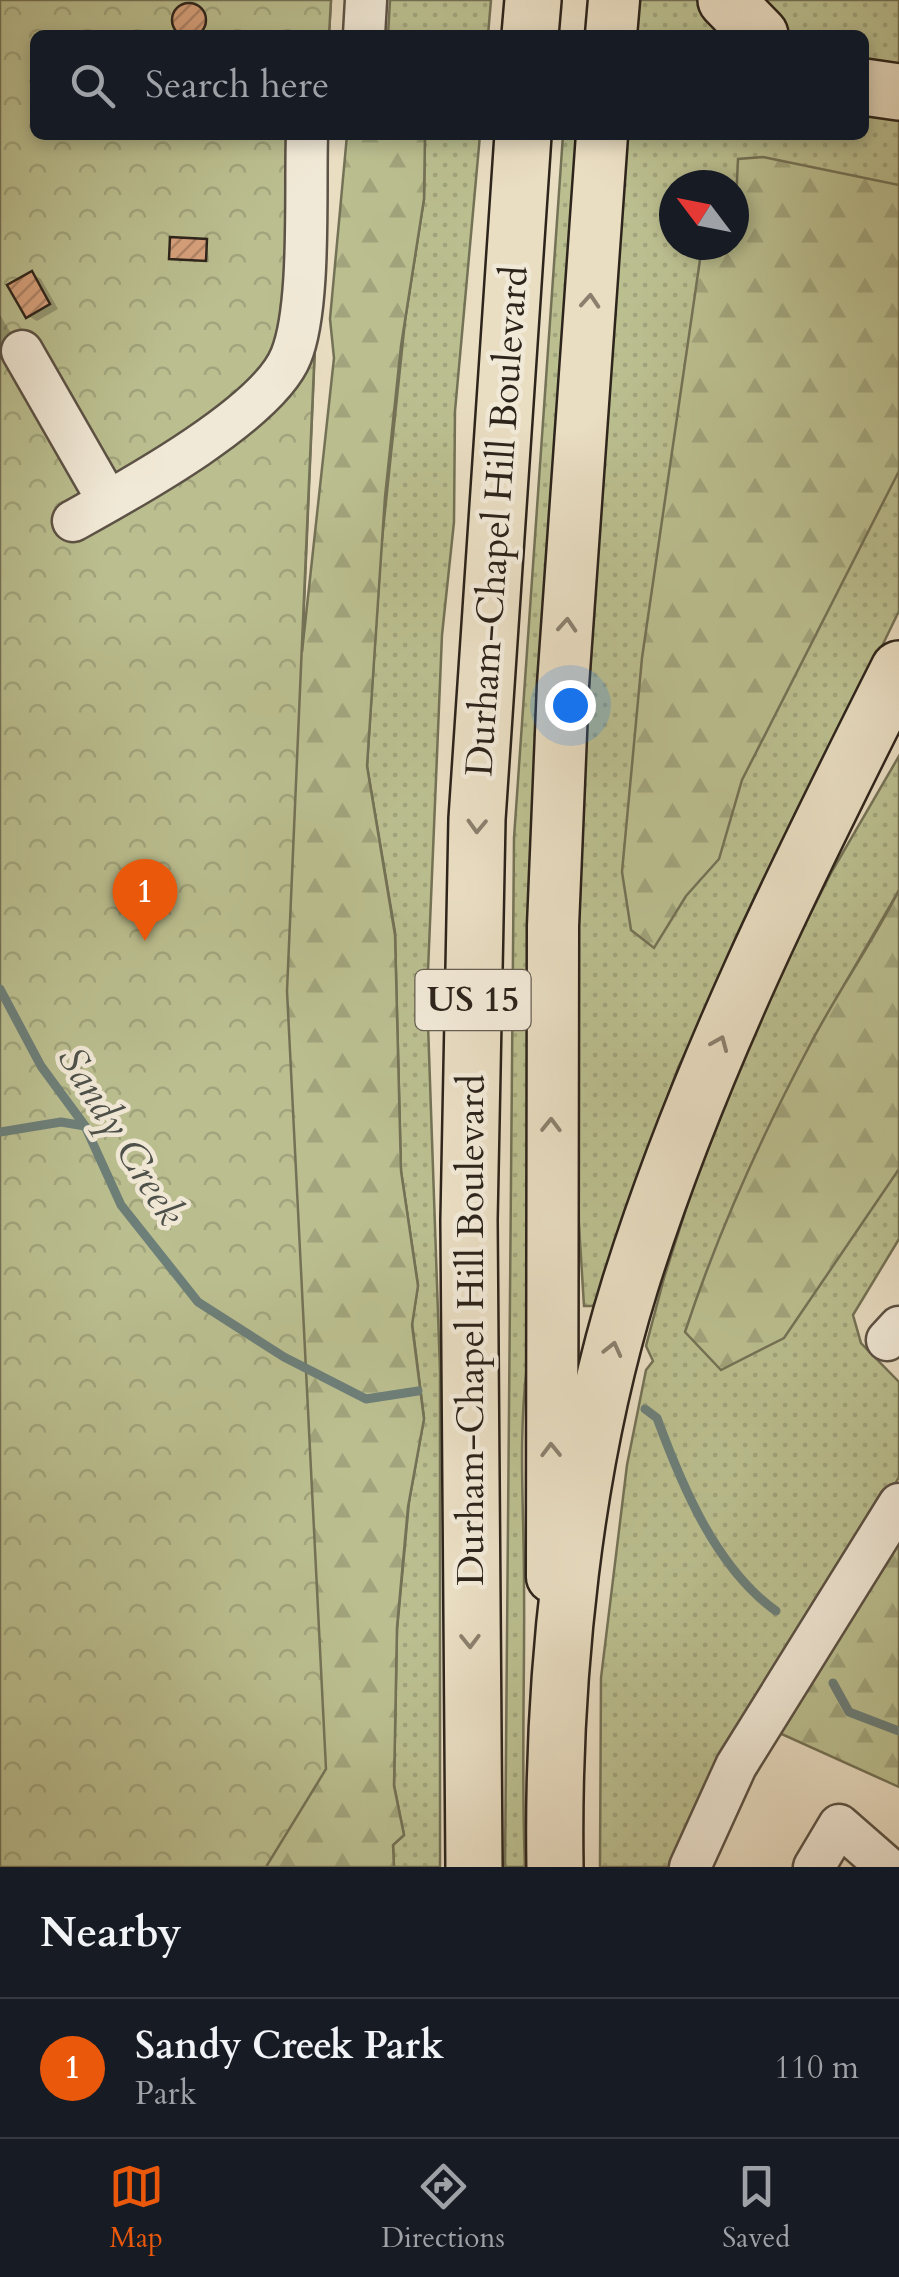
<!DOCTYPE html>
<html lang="en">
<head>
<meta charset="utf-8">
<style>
	:root { --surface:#171b24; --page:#242831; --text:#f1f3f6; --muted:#9ea1a6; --line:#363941; --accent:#ea580c }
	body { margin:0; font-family:Cardo,serif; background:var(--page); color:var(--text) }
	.compass { position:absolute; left:659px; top:170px; width:90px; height:90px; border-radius:50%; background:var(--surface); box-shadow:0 5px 15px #0003; rotate:302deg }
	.you { position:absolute; left:570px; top:705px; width:35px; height:35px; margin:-25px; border:8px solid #fff; border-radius:50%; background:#1a73e8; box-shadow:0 0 0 15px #1a73e833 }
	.badge { display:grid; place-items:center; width:65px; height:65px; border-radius:50%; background:var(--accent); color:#fff; font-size:32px; font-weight:700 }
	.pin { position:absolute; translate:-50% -82px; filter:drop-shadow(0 2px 5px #0008) }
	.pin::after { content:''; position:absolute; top:52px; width:35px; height:30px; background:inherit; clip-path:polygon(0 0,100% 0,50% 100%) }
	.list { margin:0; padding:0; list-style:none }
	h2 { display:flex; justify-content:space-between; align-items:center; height:130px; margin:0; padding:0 40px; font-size:42px }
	h2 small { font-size:32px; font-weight:400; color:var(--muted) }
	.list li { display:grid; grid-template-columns:65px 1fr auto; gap:30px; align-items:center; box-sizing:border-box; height:140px; padding:0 40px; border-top:2px solid var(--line) }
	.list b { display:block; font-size:38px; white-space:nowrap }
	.list p { margin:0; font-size:32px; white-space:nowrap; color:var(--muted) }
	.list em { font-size:32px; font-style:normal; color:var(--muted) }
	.icon { flex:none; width:55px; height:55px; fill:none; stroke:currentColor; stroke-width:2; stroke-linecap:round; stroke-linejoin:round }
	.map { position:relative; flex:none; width:899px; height:1867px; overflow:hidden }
	.search { position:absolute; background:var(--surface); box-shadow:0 5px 15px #0003; left:30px; right:30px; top:30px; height:110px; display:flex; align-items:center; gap:25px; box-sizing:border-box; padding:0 35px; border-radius:15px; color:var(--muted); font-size:38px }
	.sheet { height:270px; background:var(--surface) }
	nav { display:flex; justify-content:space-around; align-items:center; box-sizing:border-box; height:140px; border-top:2px solid var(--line); background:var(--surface); font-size:28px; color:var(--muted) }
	nav a { display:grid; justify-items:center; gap:5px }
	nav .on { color:var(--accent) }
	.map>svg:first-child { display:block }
</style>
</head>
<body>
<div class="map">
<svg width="899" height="1867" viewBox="0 0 899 1867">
	<defs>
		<pattern id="grass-dots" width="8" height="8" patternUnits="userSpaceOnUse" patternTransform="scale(2.5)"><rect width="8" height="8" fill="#bbbf90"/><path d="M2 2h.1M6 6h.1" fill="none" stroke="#a1a47c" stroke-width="1.8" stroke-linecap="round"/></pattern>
		<pattern id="forest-firs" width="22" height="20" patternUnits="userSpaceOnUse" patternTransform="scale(2.5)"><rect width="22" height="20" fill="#bbbf90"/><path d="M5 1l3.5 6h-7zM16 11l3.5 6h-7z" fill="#a1a47c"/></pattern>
		<pattern id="park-crowns" width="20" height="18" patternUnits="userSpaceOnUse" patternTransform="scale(2.5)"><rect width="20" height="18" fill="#bbbf90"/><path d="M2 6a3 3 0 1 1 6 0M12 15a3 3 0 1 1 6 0" fill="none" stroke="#a1a47c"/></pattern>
		<pattern id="building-hatch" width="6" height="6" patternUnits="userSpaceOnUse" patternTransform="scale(2.5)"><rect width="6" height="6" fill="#d8a27d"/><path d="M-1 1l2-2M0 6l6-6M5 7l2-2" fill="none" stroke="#b08466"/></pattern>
	</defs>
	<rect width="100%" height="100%" fill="#e9ddc2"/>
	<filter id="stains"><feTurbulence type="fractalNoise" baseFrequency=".002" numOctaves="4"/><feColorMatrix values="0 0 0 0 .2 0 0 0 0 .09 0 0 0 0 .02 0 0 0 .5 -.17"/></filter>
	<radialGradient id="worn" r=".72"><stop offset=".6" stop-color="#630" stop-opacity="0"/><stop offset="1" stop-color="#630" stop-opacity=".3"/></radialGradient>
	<g fill="url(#grass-dots)" stroke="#747256" stroke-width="2.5" fill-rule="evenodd">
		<polygon points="390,0 491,0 488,35 388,35"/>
		<polygon points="636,0 708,0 739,35 633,35"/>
		<polygon points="746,0 899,0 899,76 864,69 864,35 785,35"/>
		<path d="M864,104L899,109V611L678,1068L632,1195L606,1282L593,1306H584L572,1111L578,849L626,135H864ZM674,185H734V245H674Z"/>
		<polygon points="425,135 480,135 455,411 454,522 442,635 427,995 440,1371 440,1867 394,1867 393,1845 404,1835 394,1785 397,1630 409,1502 424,1418 412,1323 418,1285 401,1171 395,932 367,766 381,549 405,321 424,199"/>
		<path d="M563,135H580L527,1366C518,1439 524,1509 524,1582C525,1677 521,1771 525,1867H505L514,838Z"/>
		<polygon points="899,756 899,890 813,1039 748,1172 899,1165 899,1239 853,1315 861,1343 899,1382 899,1477 677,1867 600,1867 601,1678 627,1465 646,1370 653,1361 646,1346 664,1278 692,1190 765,1003 831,873"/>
	</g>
	<g fill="url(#forest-firs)" stroke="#747256" stroke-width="2.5">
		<polygon points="0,0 331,0 329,35 35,35 35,135 324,135 302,652 334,358 330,319 347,135 425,135 424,199 401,346 385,497 367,766 395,935 401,1171 418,1286 412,1325 424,1419 408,1507 397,1627 394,1786 404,1835 393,1845 394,1867 0,1867"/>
		<polygon points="763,157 899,185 899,471 742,780 719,859 686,896 654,948 631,930 622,872 642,658 702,246 734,245 738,159"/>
		<path d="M899,890V1169L784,1338L721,1370L685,1332C718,1232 762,1135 811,1043C838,991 873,942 899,890Z"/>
		<polygon points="899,1534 899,1787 777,1732"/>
	</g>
	<polygon fill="url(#park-crowns)" stroke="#747256" stroke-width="2.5" points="0,0 331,0 329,35 35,35 35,135 324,135 287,991 326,1769 266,1867 0,1867"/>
	<g fill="#0003">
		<circle cx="192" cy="21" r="15"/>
		<polygon points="207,241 209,262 171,257"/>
		<polygon points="32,274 41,279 58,309 37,321 28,316"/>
		<polygon points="0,315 23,353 5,362 0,359"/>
	</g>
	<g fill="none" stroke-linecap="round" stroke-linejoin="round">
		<g stroke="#6d7f79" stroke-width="9">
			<polyline points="0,989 41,1066 85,1126 121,1205 198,1302 284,1357 366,1399 418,1391"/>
			<polyline points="0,1132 61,1122 85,1126"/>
			<path d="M645,1409L657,1418C682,1486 716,1568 776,1611"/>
			<polyline points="833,1683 849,1712 899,1731"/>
		</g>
	</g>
	<g fill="url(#building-hatch)" stroke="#2d241b" stroke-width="2.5">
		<circle cx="189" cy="20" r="17"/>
		<polygon points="170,237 207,239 206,261 169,259"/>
		<polygon points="32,271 50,304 26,318 7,285"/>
	</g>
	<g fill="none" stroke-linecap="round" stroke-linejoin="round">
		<defs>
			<g id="minor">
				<polyline points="364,35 366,0"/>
				<polyline points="22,351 108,501"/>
				<path d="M73,521C129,490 268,414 291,356C311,308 305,191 307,135"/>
				<polyline points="887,1340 899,1327"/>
				<polyline points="690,1867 736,1766 899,1504"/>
				<polyline points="814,1867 839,1825 887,1867"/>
			</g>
			<g id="major">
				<polyline points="611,35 614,0"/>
				<polyline points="552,1577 553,926 563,685 602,135"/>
			</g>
			<g id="highway">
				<polyline points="726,0 760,35"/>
				<polyline points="530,35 533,0"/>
				<polyline points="864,87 899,92"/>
				<polyline points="474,1867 469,1220 477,819 523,135"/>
				<path d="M555,1867C552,1679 574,1465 630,1285C697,1071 798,869 899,669"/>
			</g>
		</defs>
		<use href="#minor" stroke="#5c5245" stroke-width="45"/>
		<use href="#major" stroke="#2d241b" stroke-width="55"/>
		<use href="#highway" stroke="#2d241b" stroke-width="60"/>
		<use href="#minor" stroke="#f1e9d7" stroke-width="40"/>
		<use href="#major" stroke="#e9ddc2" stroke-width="50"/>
		<use href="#highway" stroke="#e9ddc2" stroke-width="55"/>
	</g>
	<defs><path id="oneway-chevron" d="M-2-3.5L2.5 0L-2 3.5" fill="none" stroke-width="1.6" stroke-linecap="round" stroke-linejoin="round" transform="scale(2.5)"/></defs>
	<g stroke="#8b806e">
		<use href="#oneway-chevron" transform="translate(590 301) rotate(-86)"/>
		<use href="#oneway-chevron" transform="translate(567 625) rotate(-86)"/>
		<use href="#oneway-chevron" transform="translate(477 826) rotate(92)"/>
		<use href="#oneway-chevron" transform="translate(720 1043) rotate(-67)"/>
		<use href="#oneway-chevron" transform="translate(551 1125) rotate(-89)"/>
		<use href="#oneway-chevron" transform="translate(613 1349) rotate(-76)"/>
		<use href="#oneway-chevron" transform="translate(551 1450) rotate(-91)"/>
		<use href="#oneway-chevron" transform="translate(470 1641) rotate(89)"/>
	</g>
	<g text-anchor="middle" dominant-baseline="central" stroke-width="9" stroke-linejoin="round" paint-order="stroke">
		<rect fill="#f1e9d7" stroke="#685f53" stroke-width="2.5" x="415.5" y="970" width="115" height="60" rx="8"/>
		<g font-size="35" font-weight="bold" fill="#2d241b">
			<text x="473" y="1000">US 15</text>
		</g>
		<g font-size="38" fill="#2d241b" stroke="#f1e9d7">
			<text transform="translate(497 521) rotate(-86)">Durham-Chapel Hill Boulevard</text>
			<text transform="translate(471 1330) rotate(-90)">Durham-Chapel Hill Boulevard</text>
		</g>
		<g font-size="40" font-style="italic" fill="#4d514a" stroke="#f1e9d7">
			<text transform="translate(121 1136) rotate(58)">Sandy Creek</text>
		</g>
	</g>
	<rect width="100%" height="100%" filter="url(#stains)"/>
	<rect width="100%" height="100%" fill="url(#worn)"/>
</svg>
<svg class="compass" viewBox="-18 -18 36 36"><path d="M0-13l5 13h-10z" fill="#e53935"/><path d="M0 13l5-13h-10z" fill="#9ea1a6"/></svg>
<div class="you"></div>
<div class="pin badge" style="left:145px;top:941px">1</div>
<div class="search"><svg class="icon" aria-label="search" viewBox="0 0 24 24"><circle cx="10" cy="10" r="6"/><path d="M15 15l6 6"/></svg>Search here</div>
</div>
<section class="sheet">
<h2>Nearby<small></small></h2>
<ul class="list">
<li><span class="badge">1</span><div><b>Sandy Creek Park</b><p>Park</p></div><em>110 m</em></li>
</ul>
</section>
<nav>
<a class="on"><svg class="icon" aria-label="map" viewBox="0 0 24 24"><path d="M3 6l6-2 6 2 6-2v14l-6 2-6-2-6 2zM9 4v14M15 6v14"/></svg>Map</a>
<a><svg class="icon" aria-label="directions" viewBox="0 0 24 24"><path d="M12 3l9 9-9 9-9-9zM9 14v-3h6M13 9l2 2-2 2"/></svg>Directions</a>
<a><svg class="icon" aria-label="saved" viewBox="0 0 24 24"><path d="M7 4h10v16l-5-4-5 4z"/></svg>Saved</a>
</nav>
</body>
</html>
